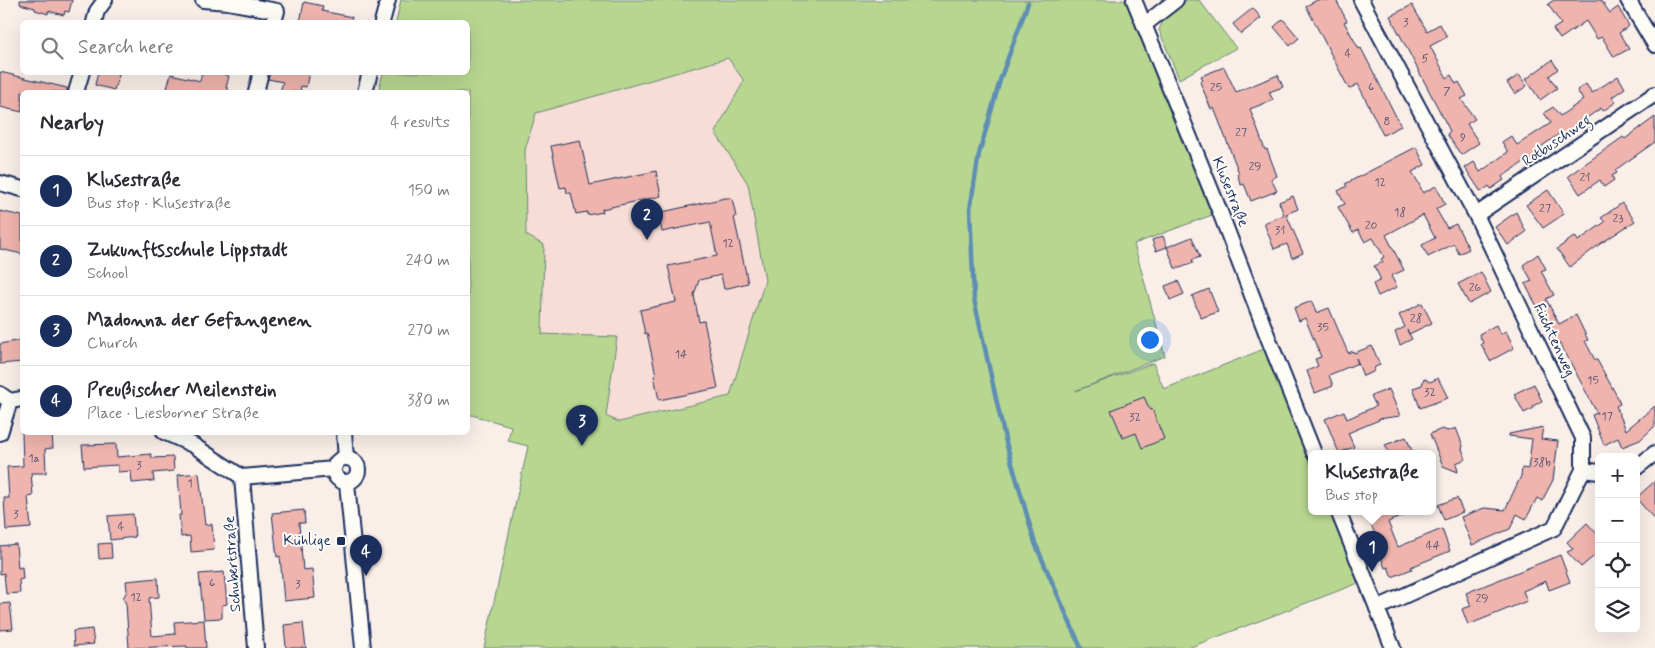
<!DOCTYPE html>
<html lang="en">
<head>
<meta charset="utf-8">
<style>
	:root { --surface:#fff; --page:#f2f2f3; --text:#2b2b33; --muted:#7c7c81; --line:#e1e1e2; --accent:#1b2f5e }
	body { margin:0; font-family:Mynerve,sans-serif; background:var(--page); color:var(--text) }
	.controls { position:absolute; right:15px; bottom:15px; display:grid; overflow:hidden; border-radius:8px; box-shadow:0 5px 20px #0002 }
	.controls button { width:45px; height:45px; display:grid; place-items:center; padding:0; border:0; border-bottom:1px solid var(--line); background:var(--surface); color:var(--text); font:25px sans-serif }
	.you { position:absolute; left:1149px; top:339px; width:18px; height:18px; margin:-12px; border:4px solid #fff; border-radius:50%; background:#1a73e8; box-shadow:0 0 0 8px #1a73e833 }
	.badge { display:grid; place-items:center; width:32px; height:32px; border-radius:50%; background:var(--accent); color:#fff; font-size:16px; font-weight:700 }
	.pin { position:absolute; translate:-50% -41px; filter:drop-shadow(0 1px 2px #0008) }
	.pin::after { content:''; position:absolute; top:26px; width:18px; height:15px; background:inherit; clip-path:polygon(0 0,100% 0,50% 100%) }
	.popup { position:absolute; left:1308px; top:450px; width:128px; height:65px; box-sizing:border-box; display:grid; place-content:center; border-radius:8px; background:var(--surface); filter:drop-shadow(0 1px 4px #0005); font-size:16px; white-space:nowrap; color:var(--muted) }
	.popup b { font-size:19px; color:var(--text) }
	.popup::after { content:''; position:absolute; left:50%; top:100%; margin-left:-10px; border:10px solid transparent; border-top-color:var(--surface) }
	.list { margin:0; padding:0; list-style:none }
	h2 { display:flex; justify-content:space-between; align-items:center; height:65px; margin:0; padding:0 20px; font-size:21px }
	h2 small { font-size:16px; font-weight:400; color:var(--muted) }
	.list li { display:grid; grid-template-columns:32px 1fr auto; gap:15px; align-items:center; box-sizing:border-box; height:70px; padding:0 20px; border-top:1px solid var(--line) }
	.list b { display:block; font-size:19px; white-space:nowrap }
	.list p { margin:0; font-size:16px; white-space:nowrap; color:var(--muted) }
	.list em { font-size:16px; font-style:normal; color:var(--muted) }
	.icon { flex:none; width:28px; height:28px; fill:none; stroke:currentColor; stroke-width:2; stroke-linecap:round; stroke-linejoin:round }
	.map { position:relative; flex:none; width:1655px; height:648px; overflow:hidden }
	.search { position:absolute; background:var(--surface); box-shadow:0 5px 20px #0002; left:20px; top:20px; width:450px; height:55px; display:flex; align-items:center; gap:12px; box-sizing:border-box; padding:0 18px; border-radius:8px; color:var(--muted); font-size:19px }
	.panel { position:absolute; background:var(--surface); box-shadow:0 5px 20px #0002; left:20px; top:90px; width:450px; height:345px; border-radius:8px }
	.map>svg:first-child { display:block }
</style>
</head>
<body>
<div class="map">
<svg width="1655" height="648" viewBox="0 0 1655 648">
	<rect width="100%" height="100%" fill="#faeee8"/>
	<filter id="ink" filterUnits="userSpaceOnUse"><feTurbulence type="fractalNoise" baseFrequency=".02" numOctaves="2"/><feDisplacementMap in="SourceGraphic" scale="10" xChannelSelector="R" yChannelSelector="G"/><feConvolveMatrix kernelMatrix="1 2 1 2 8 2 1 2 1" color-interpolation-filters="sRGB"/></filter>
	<g filter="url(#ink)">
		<polygon fill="#f7ddd6" points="728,58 744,80 715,132 748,184 765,280 730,396 618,422 606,416 617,337 542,334 544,245 526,235 525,150 536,113"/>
		<g fill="#b7d790" stroke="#698377" fill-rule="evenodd">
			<path d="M401,0H1125L1212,215L1134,244L1165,356L1075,391L1153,363L1164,389L1264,349L1312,468V511H1330L1359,583L1188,648H484L528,446L508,441L511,426L468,414V92H378L383,73L468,72V22H396ZM728,58L744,81L715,132L748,184L765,280L730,396L619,422L606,416L617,337L542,334L544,245L526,235L525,150L536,113Z"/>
			<polygon points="1187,0 1199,0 1236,48 1179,79 1159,30 1164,18"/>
		</g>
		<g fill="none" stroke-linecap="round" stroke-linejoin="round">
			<polyline stroke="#5f8eb4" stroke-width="4.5" points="1028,3 1001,77 979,154 970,209 974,299 1005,439 1035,543 1081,648"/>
		</g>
		<g fill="#efb4ad" stroke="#1b2f5e">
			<polygon points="20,0 72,0 69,12 65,11 64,15 48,11 48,14 35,10 35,8 20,4"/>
			<polygon points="1317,0 1336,0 1347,21 1344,22 1359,49 1361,48 1401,126 1383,135 1358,84 1349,89 1306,6"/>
			<polygon points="1554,0 1601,0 1610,13 1618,7 1629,26 1619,33 1629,49 1614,57 1602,37 1597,39 1586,21 1560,39 1553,29 1561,24 1548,4"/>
			<polygon points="304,2 323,6 322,11 352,17 351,22 300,22"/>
			<polygon points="1412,5 1427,31 1440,24 1447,37 1430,46 1447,78 1451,75 1456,84 1459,82 1467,96 1461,99 1475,119 1467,124 1479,143 1461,155 1447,134 1450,131 1390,16"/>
			<polygon points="1253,8 1261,18 1241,34 1233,24"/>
			<polygon points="1283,19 1299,38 1290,46 1274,27"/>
			<polygon points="1552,60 1558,69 1549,76 1557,88 1540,100 1526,79"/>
			<polygon points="1224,67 1236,92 1278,75 1283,87 1269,92 1273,100 1250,109 1265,150 1267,149 1277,176 1271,179 1277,191 1251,201 1244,184 1241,185 1237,174 1239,173 1214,108 1211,109 1200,82 1203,80 1201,76"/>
			<polygon points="0,72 67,88 67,92 22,92 22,112 0,107"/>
			<polygon points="98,72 120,72 114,90 95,85"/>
			<polygon points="202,72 216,72 229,76 226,88 228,88 228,92 166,92 171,74 200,81"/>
			<polygon points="270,72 309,72 306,87 301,86 300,92 280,92 283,82 268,79"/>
			<polygon points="1519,75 1527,86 1515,94 1507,83"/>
			<polygon points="1618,76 1625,88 1612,97 1616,102 1603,111 1601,108 1581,122 1583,125 1562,139 1559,134 1538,149 1541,154 1528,163 1527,160 1502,177 1504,180 1491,189 1489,186 1481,192 1465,168 1474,162 1480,172 1508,152 1502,142 1511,136 1517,145 1551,123 1544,113 1553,107 1560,116 1583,100 1577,90 1586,84 1592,93"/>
			<polygon points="1655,117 1655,142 1615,170 1617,173 1612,176 1614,180 1604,187 1600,180 1580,194 1568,176 1623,137 1625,139"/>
			<polygon points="580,140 590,185 656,171 661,196 602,209 603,212 587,215 587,212 576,214 571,193 567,193 566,187 560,188 551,146"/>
			<polygon points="1416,147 1425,165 1412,172 1418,182 1423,193 1436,186 1445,204 1436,209 1447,228 1456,224 1469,249 1459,254 1454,244 1428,257 1422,245 1435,238 1423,215 1386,235 1404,270 1391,276 1397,287 1378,296 1373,284 1381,280 1374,266 1383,262 1381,259 1384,257 1373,238 1365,242 1358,230 1353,233 1338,207 1345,204 1338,191 1347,186 1345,184"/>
			<polygon points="1548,190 1564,214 1543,228 1526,205"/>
			<polygon points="1293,196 1298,209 1286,214 1303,253 1292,258 1287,244 1274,249 1264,223 1284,215 1279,202"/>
			<polygon points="725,198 732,198 736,217 734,217 748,283 724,289 721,275 699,280 694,295 699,322 704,321 718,388 659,400 654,376 656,375 647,333 645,334 640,310 676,302 668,266 717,256 710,222 662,232 658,213"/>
			<polygon points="1622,203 1635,221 1600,244 1570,267 1557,249 1575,236 1578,241 1605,222 1601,218"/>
			<polygon points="0,211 22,216 22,254 0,249"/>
			<polygon points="1516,212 1526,232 1508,245 1495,227"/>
			<polygon points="1163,236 1167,247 1192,237 1200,257 1192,260 1193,263 1180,268 1175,268 1167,247 1156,251 1152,240"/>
			<polygon points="1538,254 1546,269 1541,271 1554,295 1546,299 1559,324 1576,315 1588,340 1585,341 1595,360 1597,360 1618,398 1620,404 1616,406 1626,430 1655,406 1655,426 1640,440 1622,447 1618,438 1604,445 1592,415 1597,413 1565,352 1564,352 1559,343 1557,344 1525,284 1532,281 1523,265"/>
			<polygon points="1481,272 1491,292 1469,304 1458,284"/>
			<polygon points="1178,281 1184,294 1170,300 1165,286"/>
			<polygon points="1209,289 1218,312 1201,318 1192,296"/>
			<polygon points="1312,301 1316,313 1329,308 1348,353 1353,351 1354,353 1372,346 1380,365 1375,367 1373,372 1363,376 1356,358 1358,363 1329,375 1333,386 1315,393 1307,371 1318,366 1315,359 1321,357 1305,318 1299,321 1294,308"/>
			<polygon points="1422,303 1432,323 1409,334 1407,330 1412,339 1400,345 1395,332 1405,327 1399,315"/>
			<polygon points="1496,325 1500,334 1506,331 1514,348 1490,361 1481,344 1483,343 1479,334"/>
			<polygon points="21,340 22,362 0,364 0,344"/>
			<polygon points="1424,378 1430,382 1438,378 1448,398 1420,408 1413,388 1422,385"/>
			<polygon points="1534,384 1542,401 1533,406 1534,408 1524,413 1514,394"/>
			<polygon points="1389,389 1400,416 1378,419 1379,420 1348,433 1354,447 1339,453 1325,419 1344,411 1347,419 1376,406 1371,396"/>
			<polygon points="1144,397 1150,410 1152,409 1164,439 1142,448 1136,433 1123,438 1111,410"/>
			<polygon points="1543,427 1541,439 1558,441 1553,480 1542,501 1537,498 1526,519 1517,514 1510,529 1472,545 1461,517 1484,508 1505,510 1521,476 1522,468 1528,469 1532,439 1509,436 1509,434"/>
			<polygon points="1456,428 1463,446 1462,449 1466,459 1456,463 1458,472 1443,466 1430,434 1442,429 1448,431"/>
			<polygon points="22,432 52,432 53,448 45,449 46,473 31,473 33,496 28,497 31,528 6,530 4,498 9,498 7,467 23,466"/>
			<polygon points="1406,437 1413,453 1389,453 1385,445"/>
			<polygon points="116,444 117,457 151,454 152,458 173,457 174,471 153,473 154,481 132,483 131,471 118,472 118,465 84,467 82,445"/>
			<polygon points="199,473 205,525 212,524 214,550 191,552 190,536 181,537 179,515 181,515 178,475"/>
			<polygon points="1655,481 1655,520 1636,498"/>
			<polygon points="1457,498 1463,512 1444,520 1438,505"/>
			<polygon points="304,510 305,523 299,523 303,570 312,569 315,598 284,601 280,556 277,557 276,549 272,513"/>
			<polygon points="1365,511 1415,511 1388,522 1398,547 1442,529 1450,551 1411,567 1412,569 1392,577 1388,567 1385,568 1378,549 1381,548"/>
			<polygon points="133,514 135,537 110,540 108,516"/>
			<polygon points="1587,523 1599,536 1599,552 1581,567 1567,552 1573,549 1567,542"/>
			<polygon points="111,543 112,558 99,559 98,544"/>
			<polygon points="16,544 18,568 22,567 23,579 19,580 20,593 6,594 4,573 0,574 0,546"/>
			<polygon points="1560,555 1570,582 1549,590 1546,581 1523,591 1527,601 1468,625 1462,609 1471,606 1466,593"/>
			<polygon points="224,572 227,604 222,605 222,618 204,619 199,574"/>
			<polygon points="158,578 159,597 149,598 152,636 175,634 174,622 204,620 206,648 187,648 187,646 129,648 126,604 123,598 127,591 126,581"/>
			<polygon points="10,603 13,629 0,630 0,604"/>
			<polygon points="303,623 306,648 286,648 284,625"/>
			<polygon points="92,629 94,644 74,646 73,631"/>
		</g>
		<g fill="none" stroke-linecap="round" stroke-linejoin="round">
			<defs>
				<g id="minor">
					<polyline points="203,0 228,2 277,11 274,22"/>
					<polyline points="1134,0 1220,212 1269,340 1314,453"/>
					<polyline points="1361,0 1476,215 1583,438 1583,470 1554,528 1377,608"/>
					<polyline points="1628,0 1655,45"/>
					<polyline points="94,22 97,11 105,0"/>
					<polyline points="382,22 388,0"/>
					<polyline points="1144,25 1176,0"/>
					<polyline points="76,92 82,72"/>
					<polyline points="256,92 261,72"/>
					<polyline points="365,92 370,72"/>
					<polyline points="0,183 22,189"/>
					<polyline points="1476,215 1655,94"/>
					<polyline points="0,394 10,401 22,399"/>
					<polyline points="164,432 193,445 242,477 334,469"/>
					<polyline points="344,432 346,458"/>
					<polyline points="0,433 10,401"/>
					<circle cx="346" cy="470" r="12"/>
					<polyline points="1636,468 1655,453"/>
					<polyline points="1583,470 1599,472"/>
					<polyline points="242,477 256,648"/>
					<polyline points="347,483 363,648"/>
					<polyline points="1338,511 1393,648"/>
				</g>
			</defs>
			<use href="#minor" stroke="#1b2f5e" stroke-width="18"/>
			<use href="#minor" stroke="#fdfcf7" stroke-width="14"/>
		</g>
	</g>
	<rect fill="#1b2f5e" stroke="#fdfcf7" stroke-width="2" x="336" y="536" width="10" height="10" rx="2.5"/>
	<g text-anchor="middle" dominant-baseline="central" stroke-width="4" stroke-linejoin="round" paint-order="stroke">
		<g font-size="12" fill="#505072">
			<text x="1406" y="23">3</text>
			<text x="1348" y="54">4</text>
			<text x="1425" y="59">5</text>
			<text x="1371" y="87">6</text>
			<text x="1216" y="88">25</text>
			<text x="1447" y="92">7</text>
			<text x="1387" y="122">8</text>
			<text x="1241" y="133">27</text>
			<text x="1463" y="138">9</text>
			<text x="1255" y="167">29</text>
			<text x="1585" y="178">21</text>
			<text x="1380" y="183">12</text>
			<text x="1545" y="209">27</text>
			<text x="1400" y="213">18</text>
			<text x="1618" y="219">23</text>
			<text x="1371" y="226">20</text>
			<text x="1280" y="231">31</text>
			<text x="728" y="244">12</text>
			<text x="1475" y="288">26</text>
			<text x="1416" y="319">28</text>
			<text x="1323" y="328">35</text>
			<text x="681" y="355">14</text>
			<text x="1593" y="381">15</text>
			<text x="1430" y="393">32</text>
			<text x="1607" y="417">17</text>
			<text x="1135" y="418">32</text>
			<text x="34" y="459">1a</text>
			<text x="1542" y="463">38b</text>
			<text x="139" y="466">3</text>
			<text x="190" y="484">1</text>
			<text x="16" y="515">3</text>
			<text x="121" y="527">4</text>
			<text x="1433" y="546">44</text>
			<text x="212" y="583">6</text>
			<text x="298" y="585">3</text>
			<text x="136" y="598">12</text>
			<text x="1482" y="599">29</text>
		</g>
		<g font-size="15" fill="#1b2f5e" stroke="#fdfcf7">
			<text transform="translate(1557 141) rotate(-34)">Rotbuschweg</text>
			<text transform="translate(1230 192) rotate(68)">Klusestraße</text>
			<text transform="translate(1554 340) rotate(65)">Füchtenweg</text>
			<text transform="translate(233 564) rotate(-94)">Schubertstraße</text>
		</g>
		<g font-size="15" fill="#1b2f5e" stroke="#fdfcf7" text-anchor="end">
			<text x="331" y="541">Kühlige</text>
		</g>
	</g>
</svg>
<div class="controls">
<button>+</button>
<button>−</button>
<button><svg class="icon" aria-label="locate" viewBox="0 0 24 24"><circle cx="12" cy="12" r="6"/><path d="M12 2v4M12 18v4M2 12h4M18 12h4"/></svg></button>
<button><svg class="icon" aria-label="layers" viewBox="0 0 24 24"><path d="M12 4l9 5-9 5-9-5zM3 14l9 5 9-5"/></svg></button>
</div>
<div class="you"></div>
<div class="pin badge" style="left:1372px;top:572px">1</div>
<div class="popup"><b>Klusestraße</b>Bus stop</div>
<div class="pin badge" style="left:647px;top:240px">2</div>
<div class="pin badge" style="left:582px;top:446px">3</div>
<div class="pin badge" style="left:366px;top:576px">4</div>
<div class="search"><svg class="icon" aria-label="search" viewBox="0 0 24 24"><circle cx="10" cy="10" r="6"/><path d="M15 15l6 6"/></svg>Search here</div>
<section class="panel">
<h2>Nearby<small>4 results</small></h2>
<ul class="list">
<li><span class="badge">1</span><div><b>Klusestraße</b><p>Bus stop · Klusestraße</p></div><em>150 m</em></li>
<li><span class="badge">2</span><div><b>Zukunftsschule Lippstadt</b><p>School</p></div><em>240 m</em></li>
<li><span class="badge">3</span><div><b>Madonna der Gefangenen</b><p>Church</p></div><em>270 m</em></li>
<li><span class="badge">4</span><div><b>Preußischer Meilenstein</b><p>Place · Liesborner Straße</p></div><em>380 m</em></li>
</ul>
</section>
</div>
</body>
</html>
